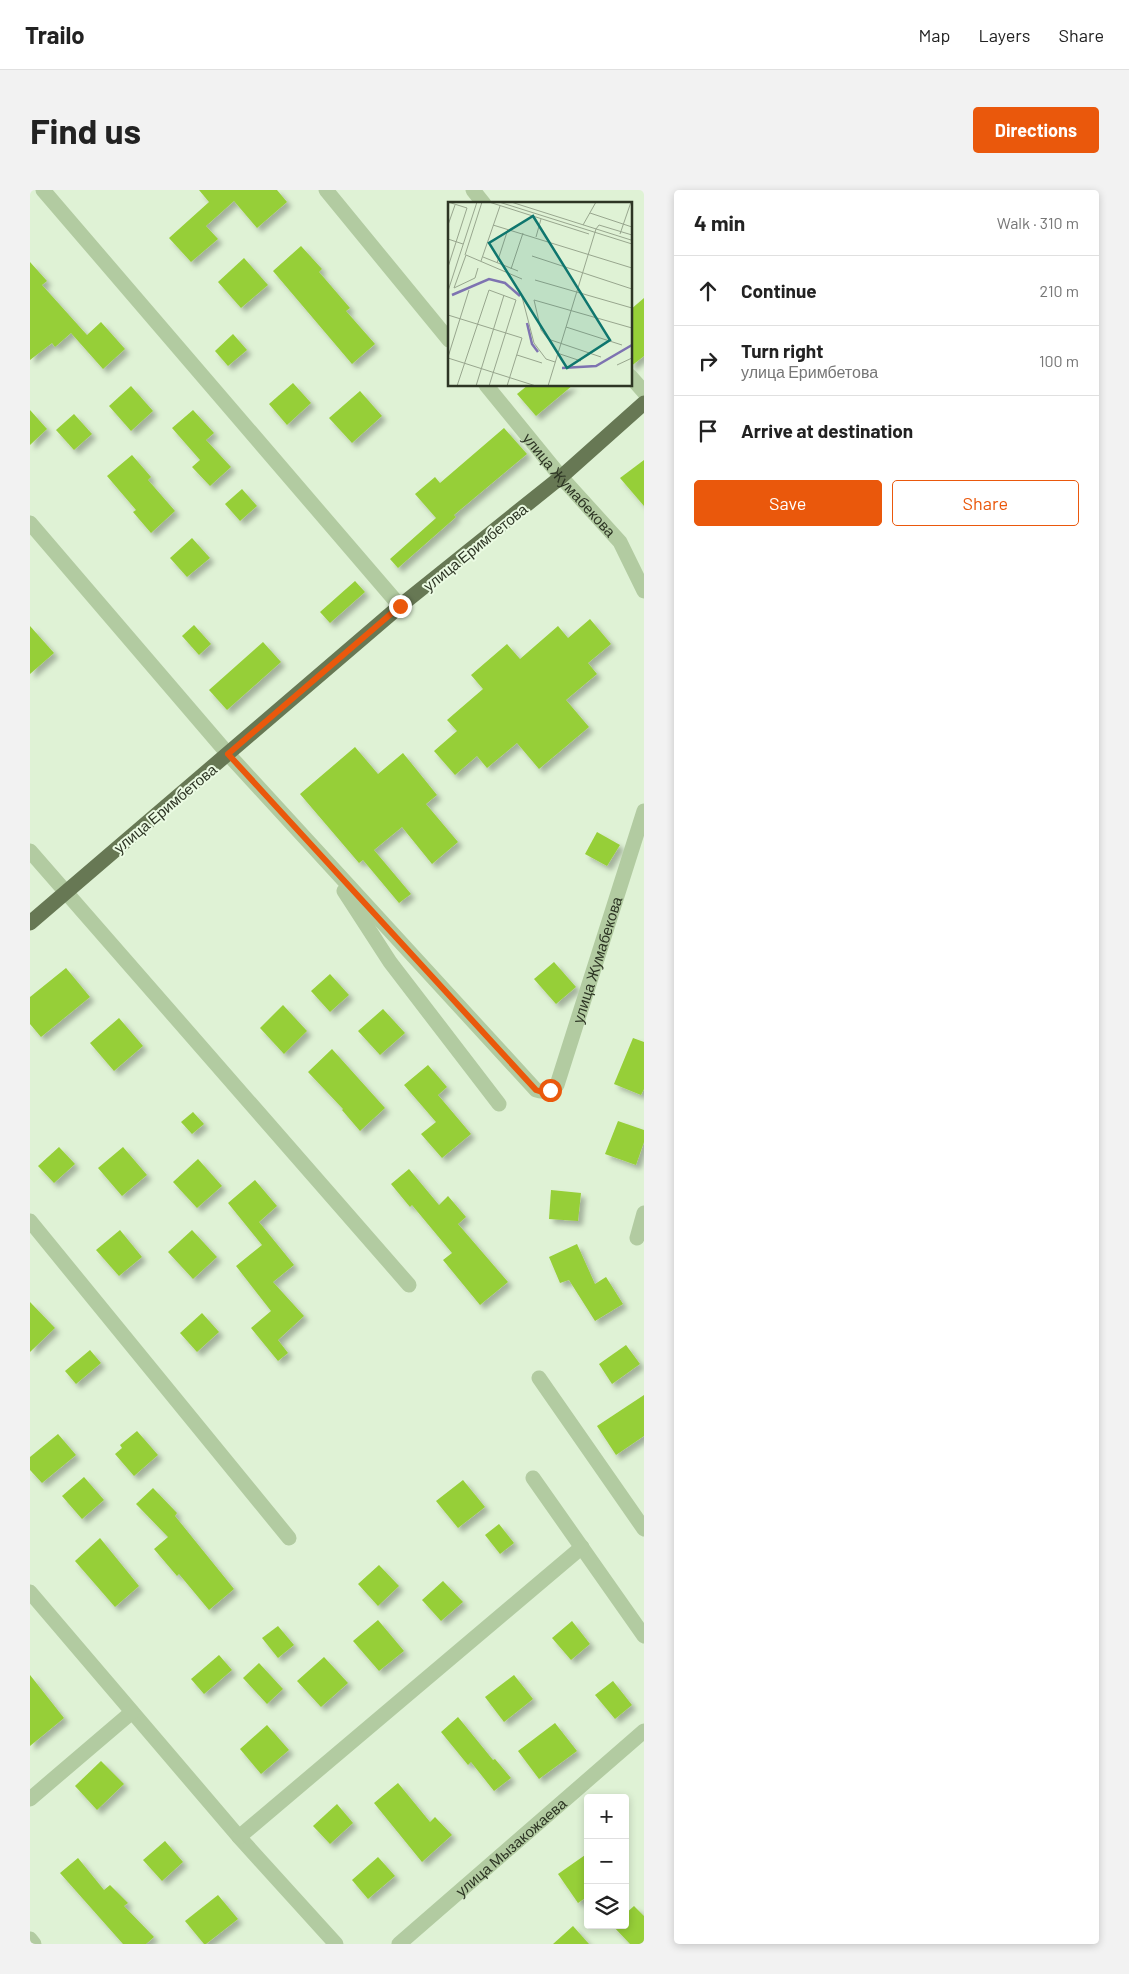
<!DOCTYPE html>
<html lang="en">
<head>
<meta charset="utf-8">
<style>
	:root { --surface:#fff; --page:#f2f2f2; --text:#222; --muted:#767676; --line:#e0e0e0; --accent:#ea580c }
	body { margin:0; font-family:Barlow,sans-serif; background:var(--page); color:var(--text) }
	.controls { position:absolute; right:15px; bottom:15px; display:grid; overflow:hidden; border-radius:5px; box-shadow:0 2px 8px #0003 }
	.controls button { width:45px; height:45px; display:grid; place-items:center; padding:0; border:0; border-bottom:1px solid var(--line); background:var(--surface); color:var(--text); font:25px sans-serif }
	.stop { position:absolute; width:15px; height:15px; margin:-11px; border:4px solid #ea580c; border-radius:50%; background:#fff }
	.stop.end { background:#ea580c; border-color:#fff; box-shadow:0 1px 5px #0008 }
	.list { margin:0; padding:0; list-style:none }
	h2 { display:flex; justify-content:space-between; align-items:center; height:65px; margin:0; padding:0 20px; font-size:21px }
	h2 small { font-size:16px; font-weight:400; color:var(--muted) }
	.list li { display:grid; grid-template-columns:32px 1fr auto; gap:15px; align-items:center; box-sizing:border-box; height:70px; padding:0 20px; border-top:1px solid var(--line) }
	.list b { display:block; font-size:19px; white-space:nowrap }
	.list p { margin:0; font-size:16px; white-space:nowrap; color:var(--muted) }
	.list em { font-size:16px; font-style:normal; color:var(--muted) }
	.actions { display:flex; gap:10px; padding:15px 20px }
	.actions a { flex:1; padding:11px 0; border:1px solid var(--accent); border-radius:5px; text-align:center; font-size:18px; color:var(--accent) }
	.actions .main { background:var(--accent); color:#fff }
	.icon { flex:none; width:28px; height:28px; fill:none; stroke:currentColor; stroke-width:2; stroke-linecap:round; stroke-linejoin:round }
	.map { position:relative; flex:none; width:614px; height:1754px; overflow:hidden; border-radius:5px }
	header { display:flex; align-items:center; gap:30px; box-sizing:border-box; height:70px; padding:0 25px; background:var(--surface); border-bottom:1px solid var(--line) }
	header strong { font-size:24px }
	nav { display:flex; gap:28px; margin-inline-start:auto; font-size:18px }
	.intro { display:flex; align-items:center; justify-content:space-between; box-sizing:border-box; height:120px; padding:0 30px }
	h1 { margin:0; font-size:35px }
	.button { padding:12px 22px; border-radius:5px; background:var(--accent); color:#fff; font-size:18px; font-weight:700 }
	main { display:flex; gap:30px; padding:0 30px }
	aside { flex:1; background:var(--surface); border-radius:5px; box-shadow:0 2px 8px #0003 }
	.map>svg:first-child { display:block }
</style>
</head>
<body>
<header>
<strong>Trailo</strong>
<nav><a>Map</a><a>Layers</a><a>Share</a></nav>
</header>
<div class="intro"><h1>Find us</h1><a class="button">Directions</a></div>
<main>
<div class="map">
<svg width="614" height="1754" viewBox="0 0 614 1754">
	<defs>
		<filter id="shadow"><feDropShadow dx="4.5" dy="4.5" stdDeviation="2.5" flood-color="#0004"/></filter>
	</defs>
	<rect width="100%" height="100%" fill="#dff2d5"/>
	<g fill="#96cf37" filter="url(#shadow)">
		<polygon points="169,0 247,0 257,12 227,38 204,11 176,36 188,49 161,72 139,48 179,12"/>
		<polygon points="271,56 292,79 289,82 320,118 316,121 345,154 322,174 243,81"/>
		<polygon points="214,68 238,95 211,118 188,92"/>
		<polygon points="0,72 17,91 12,95 57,145 71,132 95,159 73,179 41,143 25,157 22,153 0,170"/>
		<polygon points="614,108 614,166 600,177 600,120"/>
		<polygon points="203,144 217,160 198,176 185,161"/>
		<polygon points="263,193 281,213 257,235 239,214"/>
		<polygon points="498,195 543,195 506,226 487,204"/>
		<polygon points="101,196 123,221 101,241 79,216"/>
		<polygon points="330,201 352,226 322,253 299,228"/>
		<polygon points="0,220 17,239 0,255"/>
		<polygon points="163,220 184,243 176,250 201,277 180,296 162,277 170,270 142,238"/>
		<polygon points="44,224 62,244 44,260 26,240"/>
		<polygon points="474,238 497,264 424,325 426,327 368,378 360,369 406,328 385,304 405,287 410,293"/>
		<polygon points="102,265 121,287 118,290 145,321 121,343 103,322 106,320 77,286"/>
		<polygon points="614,270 614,316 590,288"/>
		<polygon points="212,299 227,316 210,331 195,314"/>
		<polygon points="162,348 180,368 157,387 140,368"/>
		<polygon points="325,391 335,402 300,433 290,422"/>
		<polygon points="560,429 581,454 558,473 567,484 536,510 559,537 509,579 487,553 457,578 447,566 425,585 404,561 427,541 417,530 453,499 441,485 477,454 490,469 528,436 538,448"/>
		<polygon points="164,435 181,454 169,465 152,446"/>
		<polygon points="0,436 24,463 0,484"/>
		<polygon points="233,452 251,472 197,520 179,500"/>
		<polygon points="325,557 348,584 373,563 407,605 396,614 428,652 402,674 372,637 344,660 381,704 369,713 333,670 329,673 270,604"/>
		<polygon points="567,642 590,655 577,676 555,664"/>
		<polygon points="524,772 546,797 526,814 504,789"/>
		<polygon points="36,778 60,807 11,847 0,834 0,807"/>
		<polygon points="300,784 319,805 300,822 281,801"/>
		<polygon points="253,815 277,841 254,864 230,838"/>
		<polygon points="353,819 375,843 350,865 328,841"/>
		<polygon points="89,828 113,856 84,881 60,853"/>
		<polygon points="603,848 614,852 614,899 611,905 584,894"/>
		<polygon points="302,859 355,918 330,941 312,920 313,919 278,882"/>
		<polygon points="398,875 417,897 408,905 441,944 412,968 391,944 406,932 374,895"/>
		<polygon points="163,922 174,934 162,944 151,932"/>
		<polygon points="588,931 614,940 614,952 606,975 575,964"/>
		<polygon points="29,957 45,974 24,993 8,976"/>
		<polygon points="93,957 117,985 92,1006 68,978"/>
		<polygon points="168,969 192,996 167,1018 143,992"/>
		<polygon points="379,979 409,1015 418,1006 436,1027 428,1034 478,1092 450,1115 413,1070 422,1063 382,1015 380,1017 361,994"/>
		<polygon points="225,990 247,1016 229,1032 264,1075 243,1092 274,1126 248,1150 258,1163 248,1171 221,1138 241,1121 206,1076 232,1055 198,1013"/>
		<polygon points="521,1000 551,1003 548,1031 519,1029"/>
		<polygon points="90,1040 112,1067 89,1086 66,1060"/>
		<polygon points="162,1040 187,1067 163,1089 138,1062"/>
		<polygon points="547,1054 565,1094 576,1087 593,1114 565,1131 539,1090 530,1093 519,1067"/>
		<polygon points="0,1112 25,1138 0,1162"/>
		<polygon points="172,1123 189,1142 167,1162 150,1143"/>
		<polygon points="596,1155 610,1174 582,1194 569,1174"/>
		<polygon points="60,1160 71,1173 46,1194 35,1181"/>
		<polygon points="614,1205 614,1246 586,1265 567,1236"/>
		<polygon points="107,1241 128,1265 104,1286 85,1264 92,1258 90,1255"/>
		<polygon points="28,1244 46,1265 12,1293 0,1280 0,1267"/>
		<polygon points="54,1287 74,1310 52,1329 32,1306"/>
		<polygon points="433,1290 455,1317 428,1338 406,1311"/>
		<polygon points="123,1298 147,1323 145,1326 204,1399 179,1420 149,1384 147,1386 124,1359 138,1347 106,1314"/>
		<polygon points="469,1334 484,1353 470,1364 455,1345"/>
		<polygon points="70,1348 109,1396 85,1417 45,1371"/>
		<polygon points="349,1375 369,1396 348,1416 328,1394"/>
		<polygon points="413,1391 433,1412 411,1431 392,1410"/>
		<polygon points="348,1430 374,1461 349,1481 323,1451"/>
		<polygon points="542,1431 560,1454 541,1470 522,1448"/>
		<polygon points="248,1436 264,1455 248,1468 232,1448"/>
		<polygon points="189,1465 202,1480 174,1504 161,1489"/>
		<polygon points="294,1467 318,1493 291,1517 267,1491"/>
		<polygon points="229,1473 253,1499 237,1514 213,1488"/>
		<polygon points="0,1485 34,1528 0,1556"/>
		<polygon points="484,1485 503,1509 474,1532 455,1507"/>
		<polygon points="583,1491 602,1515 585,1529 565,1505"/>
		<polygon points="428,1527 463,1570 465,1569 481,1588 464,1601 441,1572 438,1575 411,1542"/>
		<polygon points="525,1533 547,1561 509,1589 488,1561"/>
		<polygon points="237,1535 259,1560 231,1584 210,1559"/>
		<polygon points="71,1571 94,1594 67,1620 45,1596"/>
		<polygon points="368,1593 400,1632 405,1627 422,1645 392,1672 344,1613"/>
		<polygon points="307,1614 323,1633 300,1654 283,1636"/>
		<polygon points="135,1651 153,1672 132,1691 113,1670"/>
		<polygon points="558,1663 558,1706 548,1713 528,1684"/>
		<polygon points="348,1667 365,1686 338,1709 322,1690"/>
		<polygon points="48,1668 74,1700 80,1695 98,1713 94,1716 124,1747 116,1754 93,1754 30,1683"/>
		<polygon points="188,1705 208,1729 176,1754 174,1754 155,1731"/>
		<polygon points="604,1716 614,1726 614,1751 610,1754 600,1754 582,1735 595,1735 595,1724"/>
		<polygon points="543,1736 559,1754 523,1754"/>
	</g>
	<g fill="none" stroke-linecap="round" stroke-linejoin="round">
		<g stroke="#b2cba1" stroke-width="15">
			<polyline points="13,0 370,416"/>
			<polyline points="296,0 419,150"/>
			<polyline points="443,0 454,14"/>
			<polyline points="600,186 614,202"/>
			<path id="s1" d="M456,195L531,287L590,352L614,401"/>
			<path id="s2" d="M0,333L198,564L506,900C515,903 519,900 527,895L614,621"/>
			<polyline points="0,661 379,1095"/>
			<polyline points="314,701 360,772 469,914"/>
			<polyline points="0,1031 259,1348"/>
			<polyline points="607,1048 614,1023"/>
			<polyline points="509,1188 614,1339"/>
			<polyline points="503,1288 614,1446"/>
			<polyline points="0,1402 209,1647 306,1754"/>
			<polyline points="0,1609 102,1522"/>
			<polyline points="209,1647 552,1357"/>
			<polyline points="0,1749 4,1754"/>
			<path id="s3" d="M369,1754L614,1541"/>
		</g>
		<polyline stroke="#677854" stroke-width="15" points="0,733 370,416 531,287 614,213"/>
	</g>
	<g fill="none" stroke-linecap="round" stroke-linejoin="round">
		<polyline stroke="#ea580c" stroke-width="6" points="370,416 198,564 506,900 512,902 520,900"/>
	</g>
	<g text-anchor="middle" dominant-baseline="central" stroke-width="4" stroke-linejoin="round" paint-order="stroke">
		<g font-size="15" fill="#2d3524" stroke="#eafae2">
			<text stroke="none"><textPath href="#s1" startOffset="130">улица Жумабекова</textPath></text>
			<text transform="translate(445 357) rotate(-39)">улица Еримбетова</text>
			<text transform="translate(135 618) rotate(-40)">улица Еримбетова</text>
			<text stroke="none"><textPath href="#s2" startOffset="914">улица Жумабекова</textPath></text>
			<text stroke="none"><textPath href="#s3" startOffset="148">улица Мызакожаева</textPath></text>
		</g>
	</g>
	<g transform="translate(418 12)">
		<rect width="184" height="184" fill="#dff2d5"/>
		<path fill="none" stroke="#7e73b1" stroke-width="2.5" d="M4,93L41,77L57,81L72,94M79,121L84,142L90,150M114,166L148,164L184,143"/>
		<path fill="none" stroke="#98a68e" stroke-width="1" d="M0,0L19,6L0,65M41,0L141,32M51,0L184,42M63,0L183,38M142,11L184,25M0,23L7,3M45,23L184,66M135,23L148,0M148,27L151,23L184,33M172,32L183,0M88,35L93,17M0,37L15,42M17,53L34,0M84,54L184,87M35,55L70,69M33,59L52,4M49,61L60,27M63,67L75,31M87,78L184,106M6,86L18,53L74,77M6,86L27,76L30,66M0,89L29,0M73,91L86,141L98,157L107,160M0,113L74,136L59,184M118,125L174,143M109,151L133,159M69,153L94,161M0,155L21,88M153,155L100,137L93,128L86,98L184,126M0,156L88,184M169,163L184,156M9,184L41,88L68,98L41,184M28,184L56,93M100,184L148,27"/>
		<path fill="#0f766e" fill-opacity="0.15" stroke="#0f766e" stroke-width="2.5" d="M85,14L162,138L119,166L41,41Z"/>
		<rect width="184" height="184" fill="none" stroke="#2d3524" stroke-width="2.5"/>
	</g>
</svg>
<div class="controls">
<button>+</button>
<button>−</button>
<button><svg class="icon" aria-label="layers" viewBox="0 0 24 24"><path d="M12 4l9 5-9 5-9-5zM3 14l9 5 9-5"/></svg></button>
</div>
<div class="stop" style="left:520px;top:900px"></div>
<div class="stop end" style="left:370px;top:416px"></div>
</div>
<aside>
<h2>4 min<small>Walk · 310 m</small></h2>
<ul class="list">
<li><svg class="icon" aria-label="ahead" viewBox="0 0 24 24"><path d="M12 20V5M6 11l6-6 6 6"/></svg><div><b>Continue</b></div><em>210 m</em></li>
<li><svg class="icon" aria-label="right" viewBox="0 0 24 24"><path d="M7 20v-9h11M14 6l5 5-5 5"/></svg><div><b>Turn right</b><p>улица Еримбетова</p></div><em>100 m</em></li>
<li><svg class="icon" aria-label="arrive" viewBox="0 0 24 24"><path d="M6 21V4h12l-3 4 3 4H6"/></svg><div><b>Arrive at destination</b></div></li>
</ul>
<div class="actions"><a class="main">Save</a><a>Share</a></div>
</aside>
</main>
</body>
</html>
